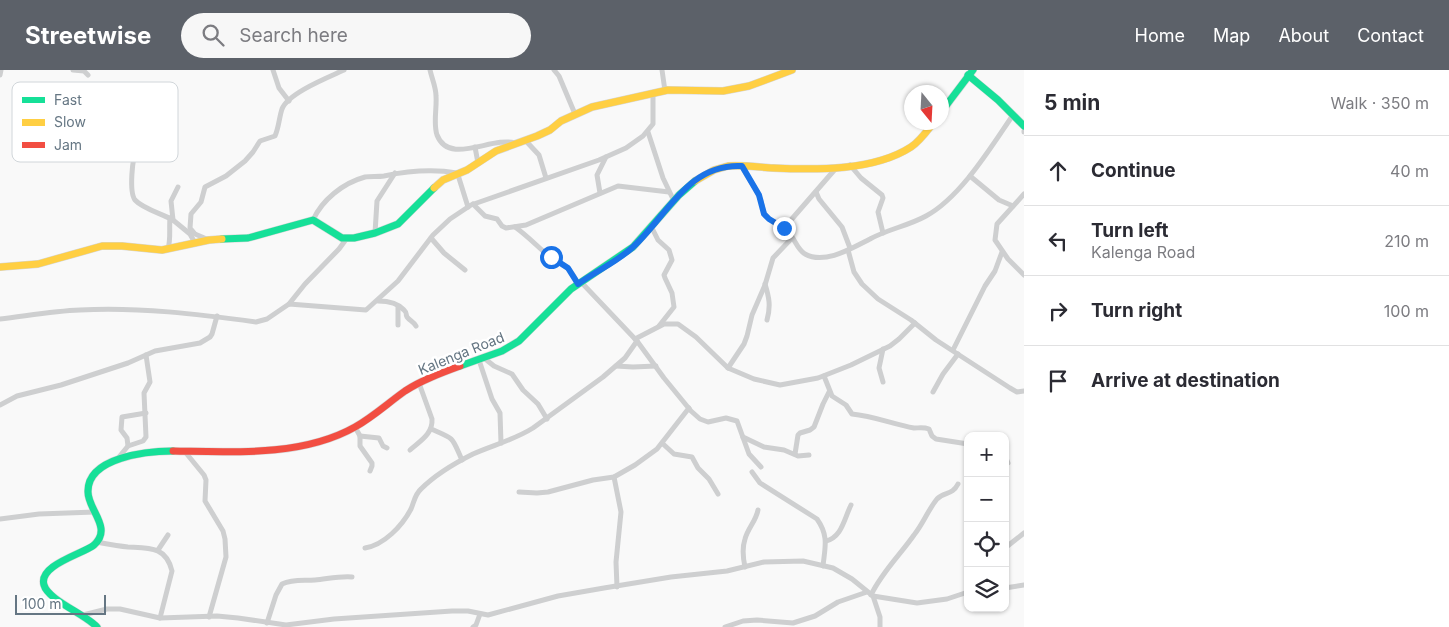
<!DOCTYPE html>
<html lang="en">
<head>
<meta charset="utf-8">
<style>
	:root { --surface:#fff; --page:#f7f7f7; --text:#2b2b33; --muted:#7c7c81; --line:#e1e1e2; --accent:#5c6169 }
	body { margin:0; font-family:Inter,sans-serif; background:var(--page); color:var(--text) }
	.controls { position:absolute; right:15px; bottom:15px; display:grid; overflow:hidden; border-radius:10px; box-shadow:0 1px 4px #0004 }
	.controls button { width:45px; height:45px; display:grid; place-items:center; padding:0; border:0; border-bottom:1px solid var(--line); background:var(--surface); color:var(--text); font:25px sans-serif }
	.compass { position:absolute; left:904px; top:15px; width:45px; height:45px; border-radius:50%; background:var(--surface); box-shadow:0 1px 4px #0004; rotate:162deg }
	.scale { position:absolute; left:15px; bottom:12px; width:91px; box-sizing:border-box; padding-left:5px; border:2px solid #657683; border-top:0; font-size:14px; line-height:18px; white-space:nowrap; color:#657683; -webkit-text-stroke:4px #fff; paint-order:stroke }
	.stop { position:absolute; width:15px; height:15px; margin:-11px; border:4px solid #1a73e8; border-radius:50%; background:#fff }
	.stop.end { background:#1a73e8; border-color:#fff; box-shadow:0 1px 5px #0008 }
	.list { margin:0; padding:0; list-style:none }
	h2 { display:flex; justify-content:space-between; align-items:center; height:65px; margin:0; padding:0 20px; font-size:21px }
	h2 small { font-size:16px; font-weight:400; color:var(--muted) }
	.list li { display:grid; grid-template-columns:32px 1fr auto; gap:15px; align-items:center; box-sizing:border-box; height:70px; padding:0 20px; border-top:1px solid var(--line) }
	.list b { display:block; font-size:19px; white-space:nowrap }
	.list p { margin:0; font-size:16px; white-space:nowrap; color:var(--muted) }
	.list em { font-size:16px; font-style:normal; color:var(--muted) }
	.icon { flex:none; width:28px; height:28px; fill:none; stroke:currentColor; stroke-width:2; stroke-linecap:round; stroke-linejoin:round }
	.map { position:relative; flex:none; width:1024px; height:557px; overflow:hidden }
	header { display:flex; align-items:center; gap:30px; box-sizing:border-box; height:70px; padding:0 25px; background:var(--accent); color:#fff }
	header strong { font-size:24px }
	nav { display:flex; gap:28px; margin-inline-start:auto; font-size:18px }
	.search { width:350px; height:45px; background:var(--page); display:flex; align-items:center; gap:12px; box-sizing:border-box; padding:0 18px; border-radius:28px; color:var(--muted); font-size:19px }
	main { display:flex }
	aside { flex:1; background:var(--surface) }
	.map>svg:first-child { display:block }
</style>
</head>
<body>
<header>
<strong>Streetwise</strong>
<div class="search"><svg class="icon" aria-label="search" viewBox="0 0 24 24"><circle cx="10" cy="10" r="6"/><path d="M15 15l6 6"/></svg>Search here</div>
<nav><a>Home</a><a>Map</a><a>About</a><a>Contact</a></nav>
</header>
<main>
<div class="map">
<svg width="1024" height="557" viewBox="0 0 1024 557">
	<rect width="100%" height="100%" fill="#f9f9f9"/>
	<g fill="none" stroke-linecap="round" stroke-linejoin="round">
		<defs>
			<g id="fast">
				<polyline points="968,5 998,30 1024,56"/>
				<polyline points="942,41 973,0"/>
				<polyline points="222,169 248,168 313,150 342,168 354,168 375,163 398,154 434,118"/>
				<polyline points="460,296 502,281 519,271 571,219 633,177 679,125 695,111"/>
				<path d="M97,557C85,544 48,530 44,515C38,495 83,484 94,475C113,458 88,440 88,422C87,387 148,381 173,381"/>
			</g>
			<g id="slow">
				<path d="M695,111L714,100L728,96C743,95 758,97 773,98C816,100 874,101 911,77C920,71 927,61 934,52"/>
				<polyline points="434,118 443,110 467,100 496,81 537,66 550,60 561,51 592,37 668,20 723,21 749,16 792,0"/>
				<polyline points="0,197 38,194 102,176 122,176 162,180 209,170 222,169"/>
			</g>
			<path id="jam" d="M173,381C231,382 302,387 355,357C373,347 388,333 405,321C422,310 441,303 460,296"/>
		</defs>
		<use href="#fast" stroke="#d5d6d7" stroke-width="8"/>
		<use href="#slow" stroke="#d5d6d7" stroke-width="8"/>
		<use href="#jam" stroke="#d5d6d7" stroke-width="8"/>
		<g stroke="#cecfd0" stroke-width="5">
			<polyline points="73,0 84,1 88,5"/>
			<polyline points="273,0 279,18 289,31"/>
			<path d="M430,0C432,9 436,17 436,26C437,39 433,53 437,65C449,96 492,66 515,73"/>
			<polyline points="554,0 559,6 575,44"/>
			<polyline points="662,0 665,21"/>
			<polyline points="0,5 1,0"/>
			<polyline points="1024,61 1024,62"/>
			<polyline points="648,62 663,108 673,129"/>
			<path d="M152,66C147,69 139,72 137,78C132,88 129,122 135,130C143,139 163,144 173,150"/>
			<polyline points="525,70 539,85 546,108"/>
			<polyline points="475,77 478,93"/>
			<polyline points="850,95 861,108 882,125 883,128 878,142 883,163"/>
			<path d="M742,97C747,107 755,116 759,126C762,132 762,139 765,144C770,153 783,155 789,163C795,169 797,179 805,184C825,195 852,178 870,169C888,159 908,156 926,146C961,127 991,77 1013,45"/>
			<polyline points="458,105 468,137"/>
			<polyline points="970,106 999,130 1013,136"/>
			<polyline points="178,117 171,131 173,150 190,164 195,173"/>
			<polyline points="816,122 819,129 842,157 850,178"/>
			<polyline points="600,123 597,105 606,87"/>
			<polyline points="1024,124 997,154 995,170 1008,189 1024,205"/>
			<polyline points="473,134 485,146 497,149 502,156 506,158 526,155 618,116 669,122"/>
			<path d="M313,150C322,130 343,113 365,107C371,106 378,107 384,106C408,101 433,99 457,103"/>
			<polyline points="651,156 658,170 669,180 672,190 664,205 665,208 672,223 674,237 659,256"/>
			<path d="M515,157C525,164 534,173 543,181C558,194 569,193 578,214"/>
			<polyline points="784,158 837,97"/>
			<polyline points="375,163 377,131 395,103"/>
			<polyline points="431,168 444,183 465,200"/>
			<path d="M209,170L195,164L190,158L191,144L201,132L205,117L226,106L245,91L253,82L260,71L275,66C279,57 279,48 282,39C288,23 329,7 344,0"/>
			<path d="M168,179C171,169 169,159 170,148"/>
			<polyline points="848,180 854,202 862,214 878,229 911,250 936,270 1010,318 1017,322 1024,321"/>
			<polyline points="581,212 637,271 664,308 691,341 700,349 708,352 726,348 737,351 749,384 761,397"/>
			<path d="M765,214C769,227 771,236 767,250"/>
			<path d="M378,231C387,231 397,232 404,240C408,244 405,243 407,247C410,251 413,251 416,256"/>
			<polyline points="289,234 305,214 339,179 347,168"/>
			<path d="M0,249C26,246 53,241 80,240C139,237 198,244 256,252L267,249L289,234L366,240L398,211L433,165L450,149L471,135L599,90L626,78L643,66L653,54V24"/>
			<polyline points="398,255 398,236"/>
			<polyline points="635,269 664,254 678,254 696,267 728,298 754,309 780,315 818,308 851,295 890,276 899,269 915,253"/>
			<polyline points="883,279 879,298 883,312"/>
			<polyline points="953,280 985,216 995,201 1002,182"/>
			<polyline points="484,288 494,296 512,304 523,320 538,334 547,349"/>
			<polyline points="479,290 492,329 500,343 501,373"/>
			<polyline points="616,296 633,297 656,296"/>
			<polyline points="728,298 744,274 747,266 752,245 765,215 773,188 792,168"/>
			<path d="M824,306L832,326L846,335L852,344C873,346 893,354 914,358C919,358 924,357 929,359L932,366L936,369L968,374"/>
			<polyline points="933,322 943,304 958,284"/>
			<polyline points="0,335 17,326 61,315 128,293 155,281 200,273 210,267 212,264 217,246"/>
			<polyline points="355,357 360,366 360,376 372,393 372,396 370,401"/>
			<path d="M431,359C456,370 451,366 462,390"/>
			<polyline points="360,366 379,368 383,376 387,378"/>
			<polyline points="743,367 764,377 784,380 798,386 809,385"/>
			<polyline points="662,373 674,384 692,387 698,398 709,409 718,424"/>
			<polyline points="128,376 143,371 146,367 144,323 150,312 146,285"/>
			<path d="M410,380C420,371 433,364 432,349L419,313"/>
			<polyline points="186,383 204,405 206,410 205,431 223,461 225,469 226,487 209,547"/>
			<polyline points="795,384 798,365 800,363 810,360 814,357 823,334 829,322"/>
			<polyline points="1005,386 1008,393"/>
			<polyline points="119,387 128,376 127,368 121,360 122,347 146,343"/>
			<path d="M752,402L760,413L817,449C829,466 825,477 823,496"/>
			<polyline points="614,407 621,442 616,492 617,517"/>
			<polyline points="519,422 537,423 548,422 593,410 614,407 635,395 657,379 689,338"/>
			<polyline points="0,449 39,444 95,442"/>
			<path d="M826,471C842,467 844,449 851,435"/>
			<path d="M96,472C107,474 117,476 128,477C149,478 166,476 172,501L160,548"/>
			<path d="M365,478C384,475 402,456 411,439C414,432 415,424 421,419C435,405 455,393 473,384C493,375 514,370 533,358L603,307L625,288L637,271"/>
			<polyline points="1005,478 1024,463"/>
			<polyline points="158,480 168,465"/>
			<path d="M745,497C743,488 742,478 745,469C748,458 756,451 758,440"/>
			<polyline points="1005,518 1024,515"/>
			<path d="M871,525C882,502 900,485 914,465C923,454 928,440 937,429C944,421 952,426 958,414"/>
			<polyline points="873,526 917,533 947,529 968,522"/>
			<polyline points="83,545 107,539 120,539 160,548 217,546 238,548 286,555 334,549 452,541 468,541 488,545 558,526 604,518 671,507 727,501 764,492 803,491 833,498 852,509 873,526 880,547 880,557"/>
			<path d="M267,553L276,525L282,514C293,509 303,511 315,510C327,509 339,506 352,507"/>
			<polyline points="473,557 476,555 480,544"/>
			<polyline points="725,557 743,551 757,550 793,553 815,546 838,532 867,522"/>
		</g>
		<use href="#fast" stroke="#16e098" stroke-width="7"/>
		<use href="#slow" stroke="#ffcf43" stroke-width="7"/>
		<use href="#jam" stroke="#f24e42" stroke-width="7"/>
	</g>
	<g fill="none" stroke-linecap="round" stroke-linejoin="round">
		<path stroke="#1a73e8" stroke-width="6" d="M551,187L568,198L578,214C596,201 617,192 633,177C667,146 688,93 742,96L759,125L764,144L769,149L784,158"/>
	</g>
	<g text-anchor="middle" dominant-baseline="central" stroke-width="5" stroke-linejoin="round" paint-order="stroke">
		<g font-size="14" fill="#657683" stroke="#fff">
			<text transform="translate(461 283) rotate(-22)">Kalenga Road</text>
		</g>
	</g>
	<rect x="12" y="12" width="166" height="80" rx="8" fill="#fff" stroke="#d1d6da" stroke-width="1"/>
	<rect x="22" y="27" width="23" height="6" fill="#16e098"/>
	<rect x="22" y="49" width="23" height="7" fill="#ffcf43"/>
	<rect x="22" y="72" width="23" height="6" fill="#f24e42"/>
	<g font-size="14" fill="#657683">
		<text x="54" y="35">Fast</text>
		<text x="54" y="57">Slow</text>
		<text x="54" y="80">Jam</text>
	</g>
</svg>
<div class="controls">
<button>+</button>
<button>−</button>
<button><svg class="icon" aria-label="locate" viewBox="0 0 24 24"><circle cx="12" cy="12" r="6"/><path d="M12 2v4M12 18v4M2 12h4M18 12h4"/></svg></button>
<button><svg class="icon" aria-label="layers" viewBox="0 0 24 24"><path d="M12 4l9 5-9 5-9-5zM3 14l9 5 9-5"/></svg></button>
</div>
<svg class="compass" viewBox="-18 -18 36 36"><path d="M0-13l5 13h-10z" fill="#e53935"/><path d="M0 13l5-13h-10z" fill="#7c7c81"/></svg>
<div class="scale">100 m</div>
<div class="stop" style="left:551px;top:187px"></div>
<div class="stop end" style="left:784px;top:158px"></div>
</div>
<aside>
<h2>5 min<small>Walk · 350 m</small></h2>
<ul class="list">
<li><svg class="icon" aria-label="ahead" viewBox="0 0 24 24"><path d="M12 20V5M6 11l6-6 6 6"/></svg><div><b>Continue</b></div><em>40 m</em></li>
<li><svg class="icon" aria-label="left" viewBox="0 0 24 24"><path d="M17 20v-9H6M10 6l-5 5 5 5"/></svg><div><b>Turn left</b><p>Kalenga Road</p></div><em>210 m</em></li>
<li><svg class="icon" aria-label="right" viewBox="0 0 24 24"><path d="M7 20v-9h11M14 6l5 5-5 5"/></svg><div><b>Turn right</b></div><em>100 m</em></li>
<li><svg class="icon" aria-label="arrive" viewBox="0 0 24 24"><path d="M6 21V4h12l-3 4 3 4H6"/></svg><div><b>Arrive at destination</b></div></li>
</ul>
</aside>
</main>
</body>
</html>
